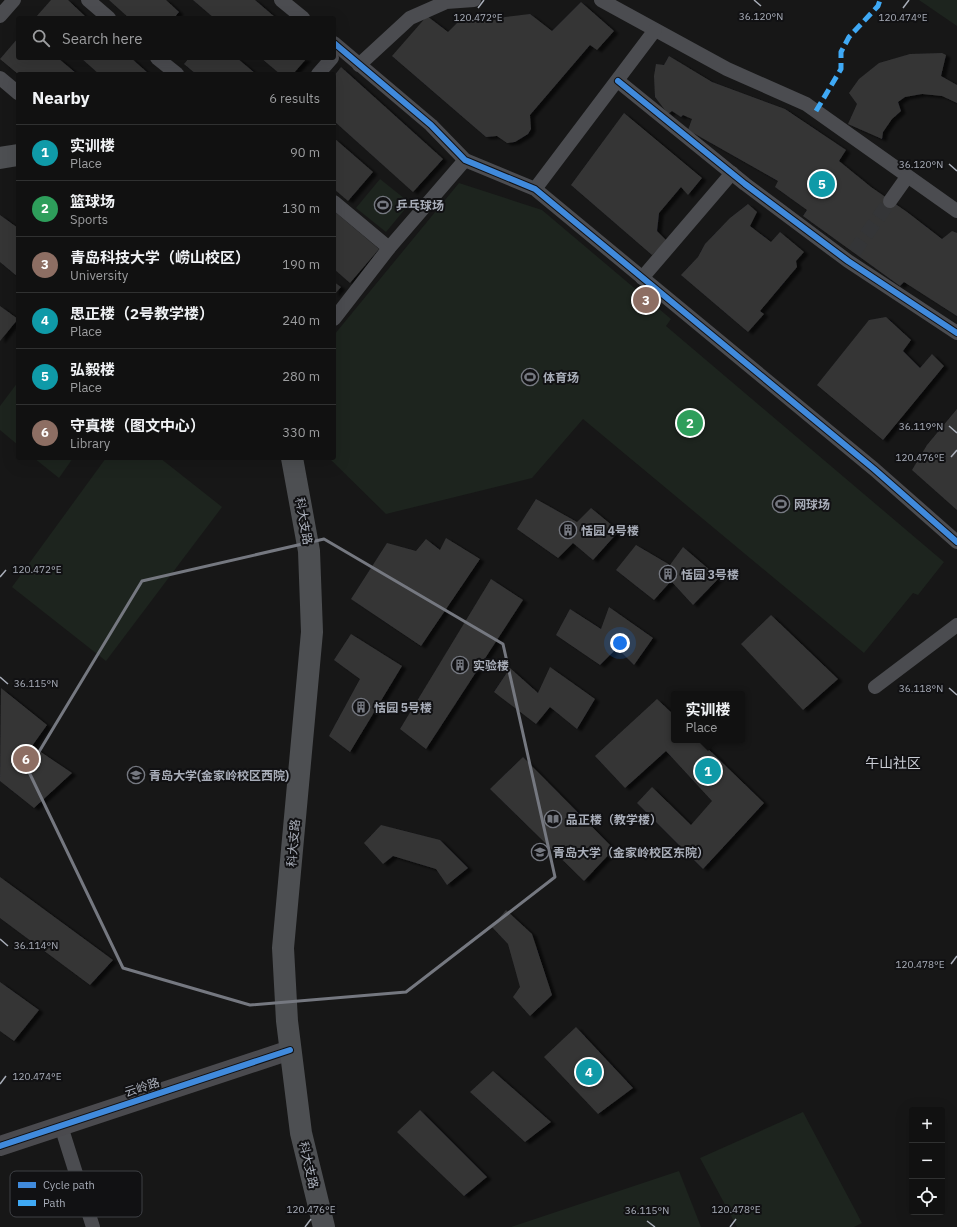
<!DOCTYPE html>
<html lang="en">
<head>
<meta charset="utf-8">
<style>
	:root { --surface:#111; --page:#1a1a1a; --text:#f1f3f6; --muted:#9c9d9f; --line:#303131; --accent:#ea580c }
	body { margin:0; font-family:"IBM Plex Sans","Noto Sans SC",sans-serif; background:var(--page); color:var(--text) }
	.controls { position:absolute; right:12px; bottom:12px; display:grid; overflow:hidden; border-radius:4px; box-shadow:0 4px 16px #0002 }
	.controls button { width:36px; height:36px; display:grid; place-items:center; padding:0; border:0; border-bottom:1px solid var(--line); background:var(--surface); color:var(--text); font:20px sans-serif }
	.you { position:absolute; left:620px; top:643px; width:14px; height:14px; margin:-10px; border:3px solid #fff; border-radius:50%; background:#1a73e8; box-shadow:0 0 0 6px #1a73e833 }
	.badge { display:grid; place-items:center; width:26px; height:26px; border-radius:50%; background:var(--accent); color:#fff; font-size:13px; font-weight:700 }
	.pin { position:absolute; translate:-50% -50%; border:2px solid #fff; box-shadow:0 1px 4px #0006 }
	.popup { position:absolute; left:671px; top:691px; width:74px; height:52px; box-sizing:border-box; display:grid; place-content:center; border-radius:4px; background:var(--surface); filter:drop-shadow(0 1px 3px #0005); font-size:13px; white-space:nowrap; color:var(--muted) }
	.popup b { font-size:15px; color:var(--text) }
	.popup::after { content:''; position:absolute; left:50%; top:100%; margin-left:-8px; border:8px solid transparent; border-top-color:var(--surface) }
	.list { margin:0; padding:0; list-style:none }
	h2 { display:flex; justify-content:space-between; align-items:center; height:52px; margin:0; padding:0 16px; font-size:17px }
	h2 small { font-size:13px; font-weight:400; color:var(--muted) }
	.list li { display:grid; grid-template-columns:26px 1fr auto; gap:12px; align-items:center; box-sizing:border-box; height:56px; padding:0 16px; border-top:1px solid var(--line) }
	.list b { display:block; font-size:15px; white-space:nowrap }
	.list p { margin:0; font-size:13px; white-space:nowrap; color:var(--muted) }
	.list em { font-size:13px; font-style:normal; color:var(--muted) }
	.icon { flex:none; width:22px; height:22px; fill:none; stroke:currentColor; stroke-width:2; stroke-linecap:round; stroke-linejoin:round }
	.map { position:relative; flex:none; width:957px; height:1227px; overflow:hidden }
	.search { position:absolute; background:var(--surface); box-shadow:0 4px 16px #0002; left:16px; top:16px; width:320px; height:44px; display:flex; align-items:center; gap:10px; box-sizing:border-box; padding:0 14px; border-radius:4px; color:var(--muted); font-size:15px }
	.panel { position:absolute; background:var(--surface); box-shadow:0 4px 16px #0002; left:16px; top:72px; width:320px; height:388px; border-radius:4px }
	.map>svg:first-child { display:block }
</style>
</head>
<body>
<div class="map">
<svg width="957" height="1227" viewBox="0 0 957 1227">
	<defs>
		<filter id="shadow"><feDropShadow dx="4.5" dy="2.5" stdDeviation="1" flood-color="#0009"/></filter>
	</defs>
	<rect width="100%" height="100%" fill="#171717"/>
	<g fill="#1d241e">
		<polygon points="919,0 957,0 957,26"/>
		<polygon points="380,179 410,203 386,232 356,208"/>
		<polygon points="459,183 542,210 671,319 666,326 944,562 918,595 913,593 864,653 583,419 532,478 386,514 329,458 334,458 334,335"/>
		<polygon points="18,382 18,445 0,430 0,406"/>
		<polygon points="34,458 73,458 59,478"/>
		<polygon points="106,458 160,458 222,507 106,661 12,587"/>
		<polygon points="803,1112 862,1223 854,1227 737,1227 700,1158"/>
		<polygon points="679,1171 701,1227 511,1227"/>
	</g>
	<g fill="#353536" filter="url(#shadow)">
		<polygon points="51,0 68,0 87,18 37,18 36,17"/>
		<polygon points="109,0 166,0 179,12 174,18 129,18"/>
		<polygon points="193,0 255,0 276,18 214,18"/>
		<polygon points="581,2 614,31 597,50 590,45 530,115 531,129 528,134 515,142 507,143 497,136 486,137 392,56 427,16 448,32 457,23 530,14 552,31"/>
		<polygon points="18,38 18,58 58,58 77,74 18,74 0,59"/>
		<polygon points="942,53 946,55 941,76 957,85 957,103 942,96 922,94 905,97 898,102 901,111 892,119 883,132 882,139 848,124 857,104 849,93 859,79 879,63 910,54"/>
		<polygon points="669,56 712,82 785,109 846,150 839,161 871,187 907,212 942,239 952,231 957,233 957,316 904,282 900,286 803,216 807,210 775,187 778,181 688,130 692,119 683,115 681,117 672,111 668,114 655,97 654,76 656,64 664,65"/>
		<polygon points="81,58 131,58 149,74 99,74"/>
		<polygon points="189,58 237,58 256,74 196,74 184,64"/>
		<polygon points="261,58 307,58 293,74 280,74"/>
		<polygon points="341,67 443,159 413,192 334,121 334,76"/>
		<polygon points="624,113 702,178 688,195 681,187 659,213 657,231 667,241 652,255 571,185"/>
		<polygon points="334,138 373,172 348,201 334,189"/>
		<polygon points="748,204 757,212 750,226 771,242 780,232 804,252 796,261 797,267 760,311 764,314 748,332 681,275 698,257 705,244 730,218"/>
		<polygon points="334,211 379,249 350,283 334,269"/>
		<polygon points="0,215 18,228 18,277 0,262"/>
		<polygon points="334,282 341,287 334,295"/>
		<polygon points="0,306 18,319 0,341"/>
		<polygon points="886,317 911,340 903,351 920,368 932,354 944,366 883,440 817,385 869,320"/>
		<polygon points="957,409 957,510 912,470 927,445"/>
		<polygon points="536,499 577,522 591,508 619,531 593,560 573,543 558,558 517,529"/>
		<polygon points="446,538 480,559 421,646 351,599 387,543 416,551 426,539 440,550"/>
		<polygon points="636,545 670,565 683,547 719,578 693,605 671,581 654,600 616,570"/>
		<polygon points="491,579 523,600 426,749 400,729"/>
		<polygon points="609,607 653,638 634,665 617,648 600,665 556,635 570,609 601,629"/>
		<polygon points="771,615 838,679 803,710 741,644"/>
		<polygon points="351,634 402,666 350,752 329,736 360,679 334,660"/>
		<polygon points="550,667 595,699 577,729 550,707 536,724 494,692 510,668 538,693"/>
		<polygon points="1,688 47,725 32,746 72,773 34,808 0,781"/>
		<polygon points="657,699 674,715 674,740 699,740 764,803 703,869 637,803 652,787 691,825 712,801 666,751 625,788 595,756"/>
		<polygon points="523,757 614,849 584,881 490,789"/>
		<polygon points="381,825 440,840 468,868 447,885 436,869 393,856 383,864 364,843"/>
		<polygon points="0,877 113,960 90,985 0,918"/>
		<polygon points="506,910 532,934 552,995 530,1016 513,997 520,987 508,944 492,927"/>
		<polygon points="0,982 39,1010 14,1041 0,1031"/>
		<polygon points="576,1027 633,1088 598,1114 544,1057"/>
		<polygon points="493,1071 551,1122 525,1142 470,1092"/>
		<polygon points="420,1110 487,1177 464,1196 397,1132"/>
	</g>
	<g fill="none" stroke-linecap="round" stroke-linejoin="round">
		<polyline stroke="#343537" stroke-width="14" stroke-dasharray="14 7" stroke-linecap="butt" points="854,252 890,201"/>
		<g stroke="#4b4c50" stroke-width="14">
			<polyline points="88,0 109,18"/>
			<polyline points="281,0 303,18"/>
			<polyline points="601,0 727,69 806,104 957,211"/>
			<polyline points="0,16 14,0"/>
			<polyline points="334,43 431,125 465,160 535,189 874,469 957,542"/>
			<polyline points="157,58 177,74"/>
			<polyline points="359,65 410,18 446,2 474,0"/>
			<polyline points="318,74 332,58"/>
			<polyline points="0,78 18,93"/>
			<polyline points="618,81 745,184 848,261 957,333"/>
			<polyline points="535,189 655,30"/>
			<polyline points="890,201 907,177"/>
			<polyline points="334,202 389,248"/>
			<polyline points="642,278 732,173"/>
			<polyline points="334,319 389,248 465,160"/>
			<polyline points="875,687 957,625"/>
			<polyline points="61,1126 93,1227"/>
		</g>
		<polyline stroke="#4a4a4e" stroke-width="20" points="0,1146 290,1050"/>
		<g stroke="#4d4f52" stroke-width="22">
			<polyline points="0,158 18,155"/>
			<polyline points="292,458 309,551 312,632 283,948 287,1021 301,1133 324,1227"/>
		</g>
		<polyline stroke="#3fa9f5" stroke-width="5" stroke-dasharray="10 5" stroke-linecap="butt" points="816,111 841,69 841,52 849,37 878,6 880,0"/>
		<defs>
			<g id="cycleway">
				<polyline points="334,43 431,125 465,160 535,189 874,469 957,542"/>
				<polyline points="618,81 745,184 848,261 957,333"/>
				<polyline points="0,1146 290,1050"/>
			</g>
		</defs>
		<use href="#cycleway" stroke="#111113" stroke-width="8"/>
		<use href="#cycleway" stroke="#408adc" stroke-width="6"/>
	</g>
	<path fill="none" stroke="#757880" stroke-width="3" stroke-linejoin="round" d="M324,539L503,644L555,877L406,992L250,1005L123,968L28,770L142,581Z"/>
	<path fill="none" stroke="#a8adb8" stroke-width="1.5" d="M754,0L761,6M478,8L484,0M903,8L909,0M949,164L957,171M949,426L957,433M951,457L957,450M0,577L6,570M0,677L8,684M949,688L957,695M0,939L8,946M951,964L957,956M0,1084L6,1076M647,1221L655,1227M305,1227L311,1219M730,1227L736,1219"/>
	<defs>
		<symbol id="stadium-ring" viewBox="-11 -11 22 22"><circle r="9.5" fill="#111113" stroke="#757880" stroke-width="1.5"/><path d="M0-5a6.5 5 0 1 0 0 10a6.5 5 0 1 0 0-10ZM-3.5-1.8h7v3.6h-7Z" fill="#757880"/></symbol>
		<symbol id="building-ring" viewBox="-11 -11 22 22"><circle r="9.5" fill="#111113" stroke="#757880" stroke-width="1.5"/><path d="M-4-6H4V6H1V3H-1V6H-4ZM-2.5-4.3h1.7v1.8h-1.7ZM.8-4.3h1.7v1.8H.8ZM-2.5-1h1.7V.8h-1.7ZM.8-1h1.7V.8H.8Z" fill="#757880"/></symbol>
		<symbol id="university-ring" viewBox="-11 -11 22 22"><circle r="9.5" fill="#111113" stroke="#757880" stroke-width="1.5"/><path d="M0-5L7-2L0 1L-7-2ZM-4 1L0 2.5L4 1V4Q0 6-4 4Z" fill="#757880"/></symbol>
		<symbol id="library-ring" viewBox="-11 -11 22 22"><circle r="9.5" fill="#111113" stroke="#757880" stroke-width="1.5"/><path d="M-6-4Q-3-5.5-.7-3.5V5Q-3 3-6 4ZM6-4Q3-5.5 .7-3.5V5Q3 3 6 4Z" fill="#757880"/></symbol>
	</defs>
	<g fill-rule="evenodd">
		<use href="#stadium-ring" x="373" y="195" width="20" height="20"/>
		<use href="#stadium-ring" x="520" y="367" width="20" height="20"/>
		<use href="#stadium-ring" x="771" y="494" width="20" height="20"/>
		<use href="#building-ring" x="558" y="520" width="20" height="20"/>
		<use href="#building-ring" x="658" y="564" width="20" height="20"/>
		<use href="#building-ring" x="450" y="655" width="20" height="20"/>
		<use href="#building-ring" x="351" y="697" width="20" height="20"/>
		<use href="#university-ring" x="126" y="765" width="20" height="20"/>
		<use href="#library-ring" x="543" y="809" width="20" height="20"/>
		<use href="#university-ring" x="530" y="842" width="20" height="20"/>
	</g>
	<g text-anchor="middle" dominant-baseline="central" stroke-width="4" stroke-linejoin="round" paint-order="stroke">
		<g font-size="12" font-weight="bold" fill="#a8adb8" stroke="#111113" text-anchor="start">
			<text x="396" y="205">乒乓球场</text>
			<text x="543" y="377">体育场</text>
			<text x="794" y="504">网球场</text>
			<text x="581" y="530">恬园 4号楼</text>
			<text x="681" y="574">恬园 3号楼</text>
			<text x="473" y="665">实验楼</text>
			<text x="374" y="707">恬园 5号楼</text>
			<text x="149" y="775">青岛大学(金家岭校区西院)</text>
			<text x="566" y="819">品正楼（教学楼）</text>
			<text x="553" y="852">青岛大学（金家岭校区东院）</text>
		</g>
		<g font-size="12" fill="#a8adb8" stroke="#111113">
			<text transform="translate(304 521) rotate(80)">科大支路</text>
			<text transform="translate(293 843) rotate(-85)">科大支路</text>
			<text transform="translate(142 1087) rotate(-18)">云岭路</text>
			<text transform="translate(309 1165) rotate(77)">科大支路</text>
		</g>
		<g font-size="14" fill="#c9ccd4" stroke="#111113">
			<text x="893" y="763">午山社区</text>
		</g>
	</g>
	<rect x="10" y="1171" width="132" height="46" rx="6" fill="#111113" stroke="#3e4045" stroke-width="1"/>
	<rect x="18" y="1182" width="18" height="6" fill="#408adc"/>
	<rect x="18" y="1200" width="18" height="6" fill="#3fa9f5"/>
	<g font-size="11" fill="#a8adb8">
		<text x="43" y="1189">Cycle path</text>
		<text x="43" y="1207">Path</text>
	</g>
	<g font-size="10" text-anchor="middle" fill="#a8adb8" stroke="#111113" stroke-width="4" stroke-linejoin="round" paint-order="stroke">
		<text x="761" y="20">36.120°N</text>
		<text x="478" y="21">120.472°E</text>
		<text x="903" y="21">120.474°E</text>
		<text x="921" y="168">36.120°N</text>
		<text x="921" y="430">36.119°N</text>
		<text x="920" y="461">120.476°E</text>
		<text x="37" y="573">120.472°E</text>
		<text x="36" y="687">36.115°N</text>
		<text x="921" y="692">36.118°N</text>
		<text x="36" y="949">36.114°N</text>
		<text x="920" y="968">120.478°E</text>
		<text x="37" y="1080">120.474°E</text>
		<text x="311" y="1213">120.476°E</text>
		<text x="736" y="1213">120.478°E</text>
		<text x="647" y="1214">36.115°N</text>
	</g>
</svg>
<div class="controls">
<button>+</button>
<button>−</button>
<button><svg class="icon" aria-label="locate" viewBox="0 0 24 24"><circle cx="12" cy="12" r="6"/><path d="M12 2v4M12 18v4M2 12h4M18 12h4"/></svg></button>
</div>
<div class="you"></div>
<div class="pin badge" style="left:708px;top:771px;background:#0f9aa8">1</div>
<div class="popup"><b>实训楼</b>Place</div>
<div class="pin badge" style="left:690px;top:423px;background:#2e9e5b">2</div>
<div class="pin badge" style="left:646px;top:300px;background:#8d6e63">3</div>
<div class="pin badge" style="left:589px;top:1072px;background:#0f9aa8">4</div>
<div class="pin badge" style="left:822px;top:184px;background:#0f9aa8">5</div>
<div class="pin badge" style="left:26px;top:759px;background:#8d6e63">6</div>
<div class="search"><svg class="icon" aria-label="search" viewBox="0 0 24 24"><circle cx="10" cy="10" r="6"/><path d="M15 15l6 6"/></svg>Search here</div>
<section class="panel">
<h2>Nearby<small>6 results</small></h2>
<ul class="list">
<li><span class="badge" style="background:#0f9aa8">1</span><div><b>实训楼</b><p>Place</p></div><em>90 m</em></li>
<li><span class="badge" style="background:#2e9e5b">2</span><div><b>篮球场</b><p>Sports</p></div><em>130 m</em></li>
<li><span class="badge" style="background:#8d6e63">3</span><div><b>青岛科技大学（崂山校区）</b><p>University</p></div><em>190 m</em></li>
<li><span class="badge" style="background:#0f9aa8">4</span><div><b>思正楼（2号教学楼）</b><p>Place</p></div><em>240 m</em></li>
<li><span class="badge" style="background:#0f9aa8">5</span><div><b>弘毅楼</b><p>Place</p></div><em>280 m</em></li>
<li><span class="badge" style="background:#8d6e63">6</span><div><b>守真楼（图文中心）</b><p>Library</p></div><em>330 m</em></li>
</ul>
</section>
</div>
</body>
</html>
